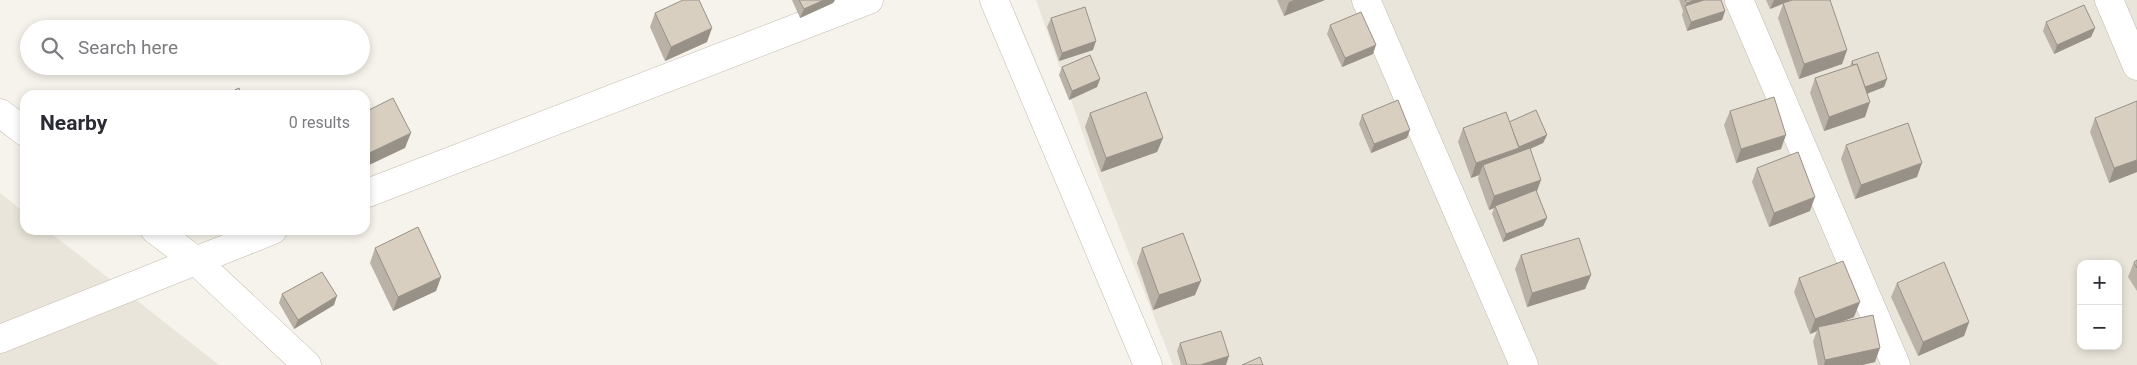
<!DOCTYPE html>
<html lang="en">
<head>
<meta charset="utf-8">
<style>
	:root { --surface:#fff; --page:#f7f7f7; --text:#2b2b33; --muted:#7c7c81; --line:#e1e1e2 }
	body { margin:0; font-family:Roboto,sans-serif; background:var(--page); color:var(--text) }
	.controls { position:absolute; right:15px; bottom:15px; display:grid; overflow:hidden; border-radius:10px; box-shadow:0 2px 8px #0003 }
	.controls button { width:45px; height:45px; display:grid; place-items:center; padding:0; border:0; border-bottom:1px solid var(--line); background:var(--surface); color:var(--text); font:25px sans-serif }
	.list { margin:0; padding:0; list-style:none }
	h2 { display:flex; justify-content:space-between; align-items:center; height:65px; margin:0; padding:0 20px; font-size:21px }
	h2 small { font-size:16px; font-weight:400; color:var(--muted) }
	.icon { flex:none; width:28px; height:28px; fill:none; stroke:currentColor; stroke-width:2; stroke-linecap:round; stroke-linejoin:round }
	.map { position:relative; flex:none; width:2137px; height:365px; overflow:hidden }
	.search { position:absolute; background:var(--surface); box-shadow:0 2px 8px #0003; left:20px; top:20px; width:350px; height:55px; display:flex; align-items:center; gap:12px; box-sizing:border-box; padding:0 18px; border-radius:28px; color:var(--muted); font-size:19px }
	.panel { position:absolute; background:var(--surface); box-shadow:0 2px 8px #0003; left:20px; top:90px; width:350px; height:145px; border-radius:15px }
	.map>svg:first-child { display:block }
</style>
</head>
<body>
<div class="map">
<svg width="2137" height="365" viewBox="0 0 2137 365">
	<rect width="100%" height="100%" fill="#f6f3ec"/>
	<g fill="#eae5da" fill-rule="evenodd">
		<path d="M1036,0H2137V365H1173L1091,157ZM2081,264H2118V346H2081Z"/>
		<polygon points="0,193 25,213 25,230 47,230 219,365 0,365"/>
	</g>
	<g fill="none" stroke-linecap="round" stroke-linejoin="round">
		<defs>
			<g id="minor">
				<polyline points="994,0 1148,365"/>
				<polyline points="1366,0 1524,365"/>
				<polyline points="1739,0 1896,365"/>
				<polyline points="2109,0 2137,66"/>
				<polyline points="0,113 25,132"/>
				<polyline points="365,194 869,0"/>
				<polyline points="155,230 195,260 307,365"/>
				<polyline points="0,339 273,230"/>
			</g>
		</defs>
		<use href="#minor" stroke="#c2bbae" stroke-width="29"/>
		<use href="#minor" stroke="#fff" stroke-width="28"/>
	</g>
	<g fill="#bab2a6">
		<polygon points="792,0 835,0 833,3 800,18"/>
		<polygon points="1277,0 1325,0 1284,16"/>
		<polygon points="1679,0 1721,0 1725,11 1722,20 1687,31 1682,15 1683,11"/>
		<polygon points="1766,0 1791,0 1785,3 1847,50 1842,64 1799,79 1778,18 1783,4 1770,9"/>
		<polygon points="655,13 707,42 665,61 650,27"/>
		<polygon points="1051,18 1093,50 1059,61 1047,27"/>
		<polygon points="2046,22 2095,28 2091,37 2054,54 2043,31"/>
		<polygon points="1330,25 1373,54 1342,67 1327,34"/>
		<polygon points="1852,61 1887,79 1884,87 1867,94 1865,117 1824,131 1810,93 1815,78 1850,66"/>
		<polygon points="1062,67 1100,79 1097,87 1069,100 1059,75"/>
		<polygon points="1730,111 1781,149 1736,163 1724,125"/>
		<polygon points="1090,113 1163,138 1157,152 1101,172 1085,127"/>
		<polygon points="1362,115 1407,138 1371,153 1359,124"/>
		<polygon points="2095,118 2137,172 2109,183 2090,132"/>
		<polygon points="1509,122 1547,135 1543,143 1530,149 1537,192 1547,218 1543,226 1503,242 1492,214 1494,208 1489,210 1478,179 1479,175 1471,178 1458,142 1463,128"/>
		<polygon points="1846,145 1917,177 1855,199 1841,159"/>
		<polygon points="1757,168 1810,211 1769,227 1752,182"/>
		<polygon points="375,248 441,277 436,291 393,311 370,263"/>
		<polygon points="1142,248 1195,295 1153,310 1137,263"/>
		<polygon points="1521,255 1591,275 1585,289 1527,307 1515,269"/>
		<polygon points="2137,260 2137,291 2128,277 2134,262"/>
		<polygon points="1799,278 1854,317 1840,322 1875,362 1862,365 1818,365 1813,341 1817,331 1810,334 1794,292"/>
		<polygon points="1897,283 1969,322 1964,336 1918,356 1891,297"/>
		<polygon points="282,294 334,305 294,329 279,303"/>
		<polygon points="1180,343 1226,365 1181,365 1177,351"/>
	</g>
	<g fill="#979187">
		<polygon points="824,0 835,0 833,3 800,18 804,9"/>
		<polygon points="1294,0 1325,0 1284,16 1289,2"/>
		<polygon points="1695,0 1713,0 1685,7 1687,3"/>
		<polygon points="1774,0 1791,0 1770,9"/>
		<polygon points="1725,11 1722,20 1687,31 1691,22"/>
		<polygon points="712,28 707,42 665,61 671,47"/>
		<polygon points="2095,28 2091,37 2054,54 2057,45"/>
		<polygon points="1096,41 1093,50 1059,61 1062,53"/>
		<polygon points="1376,45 1373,54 1342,67 1345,58"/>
		<polygon points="1847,50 1842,64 1799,79 1804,64"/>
		<polygon points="1100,79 1097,87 1069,100 1072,91"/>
		<polygon points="1887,79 1884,87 1858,97 1861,88"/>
		<polygon points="1870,102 1865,117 1824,131 1829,117"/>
		<polygon points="1410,130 1407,138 1371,153 1374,144"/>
		<polygon points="411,133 405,148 365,167 365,155"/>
		<polygon points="1547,135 1543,143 1516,155 1483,165 1479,175 1471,178 1476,163"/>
		<polygon points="1786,135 1781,149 1736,163 1741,149"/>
		<polygon points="1163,138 1157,152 1101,172 1106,158"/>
		<polygon points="2137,160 2137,172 2109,183 2114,168"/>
		<polygon points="1922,163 1917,177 1855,199 1861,185"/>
		<polygon points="1541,180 1536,194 1495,206 1494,208 1489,210 1494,196"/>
		<polygon points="1815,197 1810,211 1769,227 1774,213"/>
		<polygon points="1547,218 1543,226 1503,242 1506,234"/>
		<polygon points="1591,275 1585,289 1527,307 1532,293"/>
		<polygon points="441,277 436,291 393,311 398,297"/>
		<polygon points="1201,281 1195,295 1153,310 1159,295"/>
		<polygon points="337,296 334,305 294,329 298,320"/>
		<polygon points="1860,302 1854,317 1819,330 1818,327 1817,331 1810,334 1815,319"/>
		<polygon points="1969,322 1964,336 1918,356 1923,342"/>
		<polygon points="1880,348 1875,362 1862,365 1824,365 1825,360"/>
		<polygon points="1229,356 1226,365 1200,365"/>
	</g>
	<g fill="#d8cfc1" stroke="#979187">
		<polygon points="683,0 699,0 712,28 671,47 655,13"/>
		<polygon points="799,0 824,0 804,9"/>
		<polygon points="1685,0 1695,0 1687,3"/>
		<polygon points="1704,0 1721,0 1725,11 1691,22 1685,6"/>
		<polygon points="1793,0 1830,0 1847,50 1804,64 1783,3"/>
		<polygon points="2084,5 2095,28 2057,45 2046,22"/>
		<polygon points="1085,7 1096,41 1062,53 1051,18"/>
		<polygon points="1361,12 1376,45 1345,58 1330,25"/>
		<polygon points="1878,52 1887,79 1865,87 1857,64 1853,65 1852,61"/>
		<polygon points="1090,55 1100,79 1072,91 1062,67"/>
		<polygon points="1857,64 1870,102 1829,117 1815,78"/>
		<polygon points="239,88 242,95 225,95"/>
		<polygon points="1146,92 1163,138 1106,158 1090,113"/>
		<polygon points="1774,97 1786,135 1741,149 1730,111"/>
		<polygon points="393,98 411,133 365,155 365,112"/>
		<polygon points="1398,100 1410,130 1374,144 1362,115"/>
		<polygon points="2137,101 2137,160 2114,168 2095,118"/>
		<polygon points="1536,110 1547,135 1519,147 1509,122"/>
		<polygon points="1506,112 1519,148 1476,163 1463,128"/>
		<polygon points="1908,123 1922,163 1861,185 1846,145"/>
		<polygon points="1530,148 1541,180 1494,196 1483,165"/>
		<polygon points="1798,152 1815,197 1774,213 1757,168"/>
		<polygon points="1536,190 1547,218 1506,234 1495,206"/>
		<polygon points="418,227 441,277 398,297 375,248"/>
		<polygon points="1183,233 1201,281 1159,295 1142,248"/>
		<polygon points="1579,238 1591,275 1532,293 1521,255"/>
		<polygon points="2137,260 2137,268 2134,262"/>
		<polygon points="1843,261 1860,302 1815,319 1799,278"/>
		<polygon points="1944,262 1969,322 1923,342 1897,283"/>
		<polygon points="322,272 337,296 298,320 282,294"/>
		<polygon points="1873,315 1880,348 1825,360 1818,327"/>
		<polygon points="1221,331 1229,356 1200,365 1187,365 1180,343"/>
		<polygon points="1260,357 1263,365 1242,365"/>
	</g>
</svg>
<div class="controls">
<button>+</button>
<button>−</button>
</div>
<div class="search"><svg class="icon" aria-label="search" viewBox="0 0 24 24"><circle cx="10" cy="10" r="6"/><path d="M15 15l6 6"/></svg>Search here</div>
<section class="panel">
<h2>Nearby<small>0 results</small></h2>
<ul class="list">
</ul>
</section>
</div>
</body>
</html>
